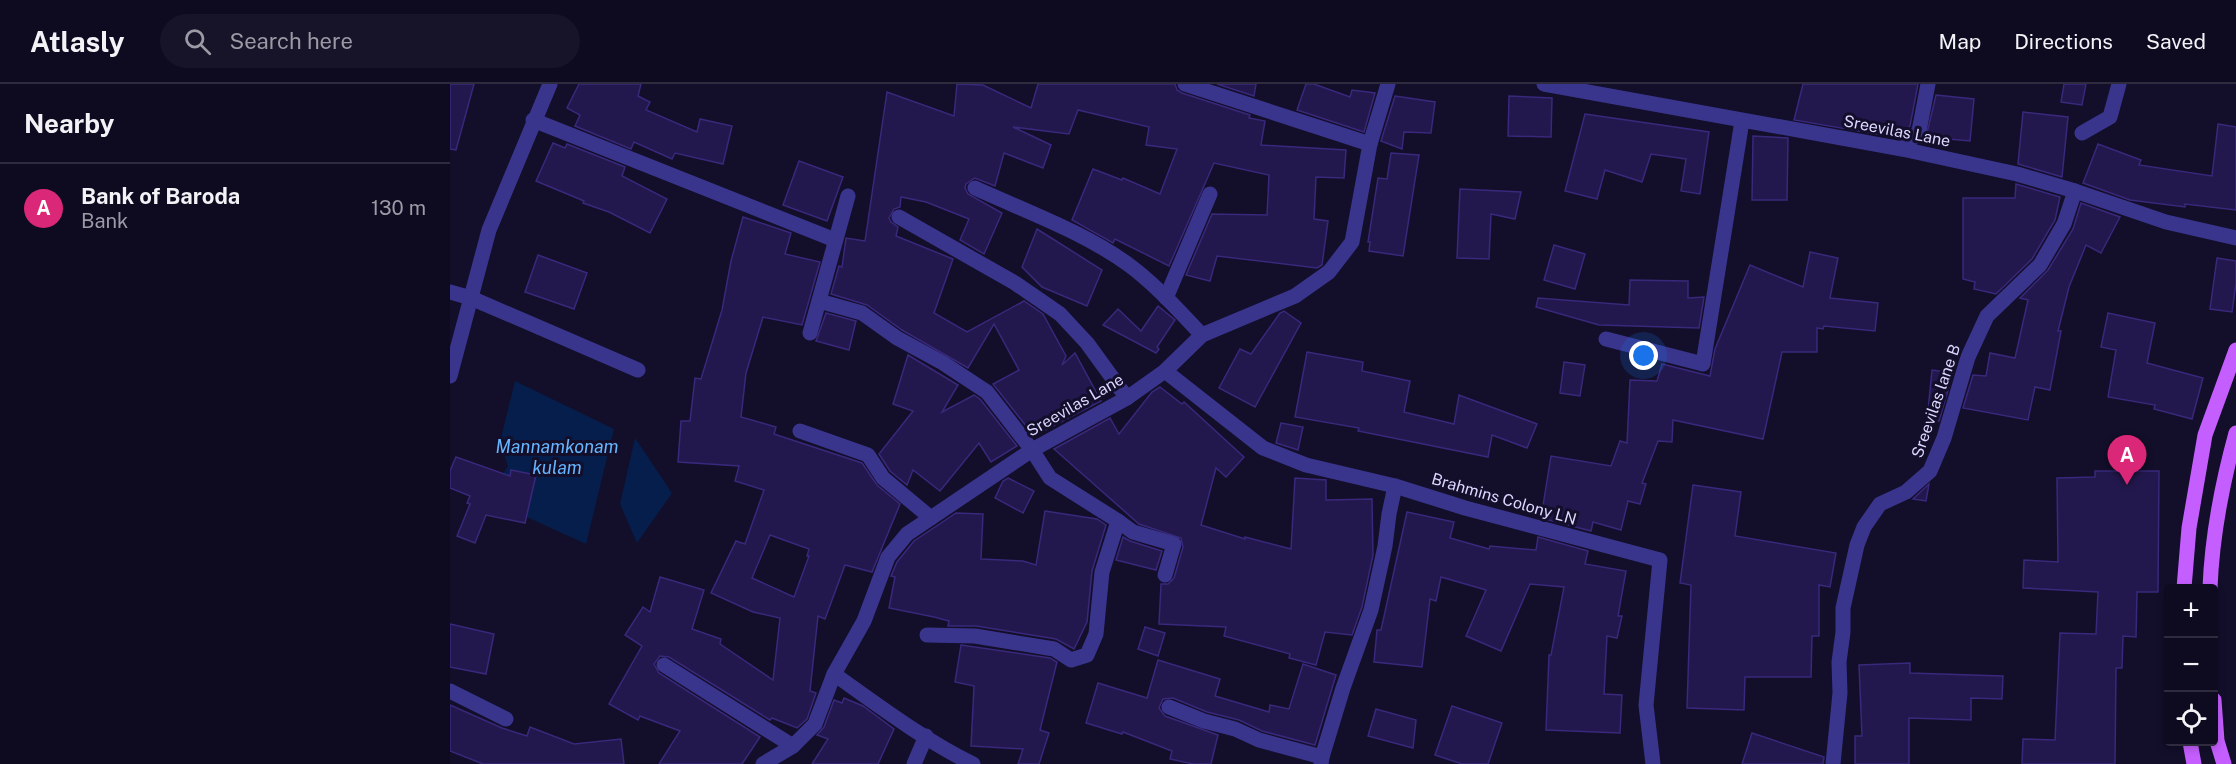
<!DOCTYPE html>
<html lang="en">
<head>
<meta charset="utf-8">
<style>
	:root { --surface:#0e0a20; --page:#171329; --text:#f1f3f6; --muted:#9b9aa5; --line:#2e2b3e; --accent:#db2777 }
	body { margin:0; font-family:"Public Sans",sans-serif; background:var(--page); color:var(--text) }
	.controls { position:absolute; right:18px; bottom:18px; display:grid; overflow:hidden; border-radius:6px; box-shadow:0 3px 9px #0003 }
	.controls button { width:54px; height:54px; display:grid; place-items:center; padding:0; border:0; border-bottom:2px solid var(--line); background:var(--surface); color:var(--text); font:30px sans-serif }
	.you { position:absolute; left:1194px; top:272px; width:21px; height:21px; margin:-15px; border:4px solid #fff; border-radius:50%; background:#1a73e8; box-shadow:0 0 0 9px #1a73e833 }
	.badge { display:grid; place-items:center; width:39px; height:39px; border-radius:50%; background:var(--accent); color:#fff; font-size:20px; font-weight:700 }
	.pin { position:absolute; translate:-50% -50px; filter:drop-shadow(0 2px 3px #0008) }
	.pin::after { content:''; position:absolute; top:32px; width:21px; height:18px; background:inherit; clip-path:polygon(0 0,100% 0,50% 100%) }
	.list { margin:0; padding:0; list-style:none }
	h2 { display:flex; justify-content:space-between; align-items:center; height:78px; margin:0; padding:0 24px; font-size:26px }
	h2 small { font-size:20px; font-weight:400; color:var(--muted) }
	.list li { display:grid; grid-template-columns:39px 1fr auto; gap:18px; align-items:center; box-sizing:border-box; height:90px; padding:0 24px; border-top:2px solid var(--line) }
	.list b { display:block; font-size:22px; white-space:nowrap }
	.list p { margin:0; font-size:20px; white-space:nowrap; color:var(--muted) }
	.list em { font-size:20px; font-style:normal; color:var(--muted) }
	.icon { flex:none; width:33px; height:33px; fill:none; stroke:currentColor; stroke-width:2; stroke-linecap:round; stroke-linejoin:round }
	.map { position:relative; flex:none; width:1786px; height:680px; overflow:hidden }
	header { display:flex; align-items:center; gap:36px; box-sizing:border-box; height:84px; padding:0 30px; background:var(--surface); border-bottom:2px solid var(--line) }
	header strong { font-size:28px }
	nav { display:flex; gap:33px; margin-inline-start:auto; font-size:21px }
	.search { width:420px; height:54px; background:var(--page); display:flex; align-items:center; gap:15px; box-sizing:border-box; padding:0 21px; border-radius:33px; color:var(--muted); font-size:22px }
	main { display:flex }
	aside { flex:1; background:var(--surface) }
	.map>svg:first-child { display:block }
</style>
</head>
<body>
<header>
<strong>Atlasly</strong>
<div class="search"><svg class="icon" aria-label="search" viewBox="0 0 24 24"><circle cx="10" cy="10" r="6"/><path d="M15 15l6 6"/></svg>Search here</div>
<nav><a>Map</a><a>Directions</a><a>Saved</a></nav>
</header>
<main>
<aside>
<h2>Nearby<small></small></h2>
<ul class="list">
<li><span class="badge">A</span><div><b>Bank of Baroda</b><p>Bank</p></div><em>130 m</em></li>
</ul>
</aside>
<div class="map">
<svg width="1786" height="680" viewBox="0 0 1786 680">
	<rect width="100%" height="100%" fill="#130e2a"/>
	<g fill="#061e4c">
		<polygon points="65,297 164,345 136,460 37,415 58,382 50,358"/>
		<polygon points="185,354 222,409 187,459 170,420"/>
	</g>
	<g fill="#23184d" stroke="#39287b" stroke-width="1.5" fill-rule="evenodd">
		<polygon points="0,0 24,0 6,66 0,65"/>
		<polygon points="129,0 191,0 188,12 200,18 196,26 247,48 250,35 282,42 273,80 225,69 222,75 184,58 181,65 125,42 130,31 117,24"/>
		<polygon points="507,0 533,1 581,24 588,0 725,0 727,6 732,9 800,31 799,34 815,37 811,61 896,66 894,94 866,93 864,135 878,137 872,181 867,184 767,172 760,197 736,191 762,130 817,131 819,91 764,79 719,182 665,155 663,159 622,136 643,85 672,96 673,94 710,110 727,65 696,61 699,43 628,26 619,50 563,43 601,61 593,84 554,69 545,102 525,94 516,100 515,104 518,110 552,129 534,170 510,156 519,135 476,118 451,113 450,123 444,125 439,134 441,138 448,143 446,152 503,175 484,229 517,248 574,217 593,230 616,272 612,281 625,269 651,317 584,352 543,300 569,286 544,240 518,284 452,246 417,221 381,210 389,182 392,183 396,154 415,157 437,8 504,32"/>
		<polygon points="767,0 806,0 804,12"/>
		<polygon points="856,0 864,0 900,13 902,6 925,9 914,48 847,26"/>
		<polygon points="1353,0 1468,0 1460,42 1449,54 1344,36"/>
		<polygon points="1614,0 1636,0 1632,21 1611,18"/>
		<polygon points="1486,11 1524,15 1520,57 1476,53"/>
		<polygon points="945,12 985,18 981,49 954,48 952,65 931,57"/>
		<polygon points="1059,12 1102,14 1101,53 1058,52"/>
		<polygon points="1573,28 1618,33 1612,93 1568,80"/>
		<polygon points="1135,30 1259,48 1250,110 1231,107 1236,75 1201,70 1192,98 1155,86 1147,115 1115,107"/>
		<polygon points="1768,40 1786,43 1786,126 1735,120 1735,123 1680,116 1633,99 1648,60 1691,76 1689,81 1762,92"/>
		<polygon points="1303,52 1338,54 1337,116 1302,116"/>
		<polygon points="103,59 115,64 117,60 175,83 172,92 217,115 200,149 159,128 133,119 134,117 86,97"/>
		<polygon points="941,69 969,71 953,172 919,167 920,158 918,158 928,94 937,95"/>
		<polygon points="349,77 393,93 377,137 333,121"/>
		<polygon points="1566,100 1610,113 1605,136 1582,175 1546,210 1524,205 1525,198 1513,195 1513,114 1565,114"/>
		<polygon points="1010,105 1071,108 1065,135 1041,130 1039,175 1007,174"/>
		<polygon points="1631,119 1670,133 1651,169 1636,161 1619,203 1608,247 1611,247 1600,306 1585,303 1578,336 1513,324 1523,291 1536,292 1540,269 1565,274 1578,216 1570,214 1598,186 1623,145"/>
		<path d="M293,133L341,149L335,170L370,178L352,241L313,233L296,289L291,333L326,343L324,350L412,379L427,401L450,420L422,488L395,481L375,535L368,532L360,607L366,609L357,635L347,644L322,634L320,636L219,573L210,572L204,580L209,589L310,653L292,680H209L230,647L190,632L188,636L159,620L192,562L175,551L193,523L200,528L210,493L254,506L242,545L271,555L270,560L323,596L330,534L303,528L261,509L286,457L295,460L314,406L285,397L289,382L228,378L231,337H240L245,294L251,295L272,226L281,177ZM320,451L359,465L357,472H359L344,513L302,494Z"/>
		<polygon points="587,145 652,186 637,222 592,203 572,183"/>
		<polygon points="1104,161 1135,170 1125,205 1094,196"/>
		<polygon points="1360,168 1388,174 1380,214 1428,219 1425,247 1374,242 1373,245 1367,244 1367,268 1332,268 1313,355 1223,336 1222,358 1208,357 1192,399 1196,400 1190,420 1178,417 1171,446 1143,438 1141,447 1091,434 1101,372 1161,382 1170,357 1177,359 1180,296 1207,297 1212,280 1260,292 1265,265 1300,181 1353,203"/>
		<polygon points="88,171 137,189 124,225 75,208"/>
		<polygon points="1767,174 1786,177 1786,199 1782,228 1760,225"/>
		<polygon points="1180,196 1238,197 1238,214 1254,213 1249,244 1149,241 1086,223 1088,214 1179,221"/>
		<polygon points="708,222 725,236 707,263 709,265 706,269 653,241 668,225 691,247"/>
		<polygon points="834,227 851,239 805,323 769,304 790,265 801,270 830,229"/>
		<polygon points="376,229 406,237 399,266 366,257"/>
		<polygon points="1658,229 1705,239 1697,279 1753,294 1742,335 1704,325 1705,321 1658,313 1666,266 1651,263"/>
		<polygon points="857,268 913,278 912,287 960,297 954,328 1004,340 1009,311 1087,340 1077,364 1042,351 1038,373 908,347 909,344 845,333"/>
		<polygon points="458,271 508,301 492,328 524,311 530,315 567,362 541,378 529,359 490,407 463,386 457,401 440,387 429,370 463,327 443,320"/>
		<polygon points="1114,278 1135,281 1130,312 1110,309"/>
		<polygon points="1482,286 1503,289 1489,337 1477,336"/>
		<polygon points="710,303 732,320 734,318 794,373 776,393 766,384 751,441 795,455 795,453 841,465 845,394 876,396 876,416 922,415 923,471 912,523 902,551 875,548 866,581 839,574 840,570 774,552 776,543 709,540 711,500 718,500 724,494 733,463 731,454 689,440 604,365 660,334 669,350 702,308"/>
		<polygon points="831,339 853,343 848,366 826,359"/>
		<polygon points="6,373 60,392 61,386 86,391 75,439 36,431 25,459 7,452 20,420 17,419 20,412 0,404 0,387"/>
		<polygon points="1645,387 1709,387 1708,508 1687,508 1686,553 1673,552 1672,584 1666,584 1665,680 1572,680 1573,655 1605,656 1610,549 1646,550 1648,508 1573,504 1574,476 1608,478 1607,394 1645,393"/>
		<polygon points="558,394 584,407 573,429 545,414 553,397"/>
		<polygon points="1479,400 1476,417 1463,415"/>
		<polygon points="1243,401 1291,408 1285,452 1386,469 1380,503 1369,501 1369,552 1362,552 1361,593 1295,593 1294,626 1237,624 1241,501 1230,499"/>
		<polygon points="595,427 647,435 656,441 642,487 637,538 624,565 606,555 526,542 498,542 499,537 484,533 439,524 445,493 441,492 447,478 464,457 506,429 533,430 531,475 573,477 586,481"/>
		<polygon points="957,428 1004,438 1000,454 1039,465 1040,462 1086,466 1088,453 1138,467 1135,480 1176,487 1168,532 1172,532 1167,554 1157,552 1154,610 1172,611 1170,649 1096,646 1099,571 1101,571 1114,503 1080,500 1051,567 1016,552 1036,506 991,493 986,517 980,515 972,583 924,578 927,546 931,546"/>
		<polygon points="673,453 680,457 712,467 706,486 666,476"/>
		<polygon points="0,540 44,550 36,590 0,583"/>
		<polygon points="695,543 715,549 708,572 688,565"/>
		<polygon points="511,561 600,574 607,578 590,646 599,649 589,680 568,680 573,665 521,662 524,602 505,598"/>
		<polygon points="708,576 770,595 765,612 819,628 820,621 839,625 853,580 886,591 865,661 812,647 789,636 757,628 723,614 713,615 709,624 715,632 768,651 761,680 743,680 720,675 722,667 673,648 672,650 636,639 648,599 697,614"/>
		<polygon points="1460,579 1460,589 1553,592 1552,615 1521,614 1521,636 1459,634 1459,680 1405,680 1405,652 1412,652 1409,581"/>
		<polygon points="394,614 413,622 444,645 428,680 362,680 378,655 367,651 374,643 384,616 392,619"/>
		<polygon points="0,621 52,644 77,652 80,643 124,660 171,655 174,680 33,680 0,667"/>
		<polygon points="1002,622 1052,639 1038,680 1012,680 985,671"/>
		<polygon points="926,625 966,636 963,664 918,652"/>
		<polygon points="1302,649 1374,673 1373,680 1292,680"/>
	</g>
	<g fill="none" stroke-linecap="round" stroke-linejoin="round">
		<g stroke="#39358d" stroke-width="15">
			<polyline points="735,0 920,60"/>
			<polyline points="1094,0 1452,65 1567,90 1625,107 1716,138 1786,154"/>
			<polyline points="83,36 385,156"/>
			<polyline points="1632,49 1660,33 1669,0"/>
			<polyline points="1452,65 1469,47 1478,0"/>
			<path d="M525,104C575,127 634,148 679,181C706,201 729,227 752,251"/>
			<polyline points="449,133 565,199 610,230 637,259 677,314"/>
			<polyline points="0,208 21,214 188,286"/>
			<polyline points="716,214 760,110"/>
			<polyline points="376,219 412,229 447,254 493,279 537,308 582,366 600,394 668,437 652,488 646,550 637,571 621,576 604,565 525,552 477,551"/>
			<polyline points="360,249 398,112"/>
			<polyline points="1156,255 1253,280 1292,37"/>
			<polyline points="715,287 813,364 856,381 945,402 1015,424 1210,476 1196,621 1203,680"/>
			<polyline points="0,292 39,146 100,0"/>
			<polyline points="350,347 418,371 433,394 481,434"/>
			<polyline points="668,437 683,448 724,460 715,491"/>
			<polyline points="214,581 343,662"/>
			<path d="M384,590C429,622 474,656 523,680"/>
			<polyline points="0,607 56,635"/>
			<polyline points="719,623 754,637 785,645 809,656 872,673 871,680"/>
			<polyline points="872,673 893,604 921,526 935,462 939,430 945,402"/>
			<polyline points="313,680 343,662 365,640 384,590 414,537 438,473 457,450 582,366 677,314 715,287 752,251 845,212 879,188 902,158 920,60 938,0"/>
			<polyline points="464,680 476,652"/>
			<polyline points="1383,680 1390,609 1389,578 1393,548 1393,524 1407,461 1414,443 1430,420 1456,408 1480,387 1494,354 1518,273 1537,232 1590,181 1614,140 1625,107"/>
		</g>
		<g stroke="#c55eff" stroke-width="15">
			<polyline points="1734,504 1739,444 1755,351 1786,266"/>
			<path d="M1760,504C1762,452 1772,400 1786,349"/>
			<polyline points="1764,616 1767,657 1774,680"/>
			<polyline points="1740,658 1744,680"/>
		</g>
	</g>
	<g text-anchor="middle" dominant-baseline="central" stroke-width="6" stroke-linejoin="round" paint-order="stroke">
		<g font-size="16" fill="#dcd7ff" stroke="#130e2a">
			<text transform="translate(1447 47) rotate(11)">Sreevilas Lane</text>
			<text transform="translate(1486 317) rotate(-71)">Sreevilas lane B</text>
			<text transform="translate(625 321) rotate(-30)">Sreevilas Lane</text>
			<text transform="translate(1054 415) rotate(16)">Brahmins Colony LN</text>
		</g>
		<g font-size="18" font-style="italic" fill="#65b6ff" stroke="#130e2a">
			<text x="107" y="362">Mannamkonam<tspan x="107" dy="21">kulam</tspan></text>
		</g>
	</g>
</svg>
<div class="controls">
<button>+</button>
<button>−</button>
<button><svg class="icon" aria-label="locate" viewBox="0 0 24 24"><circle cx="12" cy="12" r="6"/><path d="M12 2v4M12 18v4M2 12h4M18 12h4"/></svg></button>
</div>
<div class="you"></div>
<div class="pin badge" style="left:1677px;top:401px">A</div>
</div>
</main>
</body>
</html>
